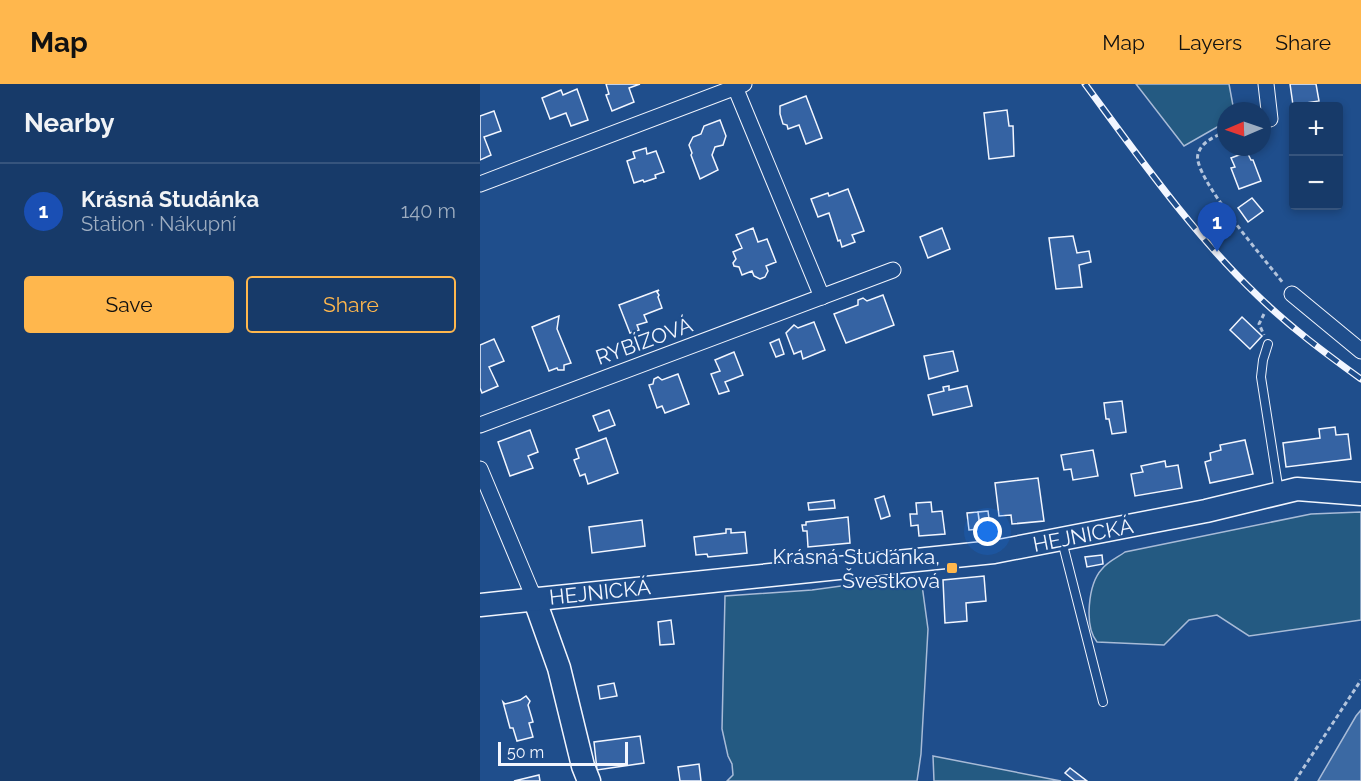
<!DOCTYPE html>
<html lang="en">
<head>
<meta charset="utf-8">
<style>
	:root { --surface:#173a69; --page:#244571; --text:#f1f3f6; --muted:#9eadc0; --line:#36547d; --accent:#ffb74d }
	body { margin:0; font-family:Raleway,sans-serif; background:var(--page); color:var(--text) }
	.controls { position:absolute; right:18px; top:18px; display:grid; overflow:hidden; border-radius:6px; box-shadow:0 3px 9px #0003 }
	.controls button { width:54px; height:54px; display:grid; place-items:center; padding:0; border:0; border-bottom:2px solid var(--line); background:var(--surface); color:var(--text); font:30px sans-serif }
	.compass { position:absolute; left:737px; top:18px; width:54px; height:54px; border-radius:50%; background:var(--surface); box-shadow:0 3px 9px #0003; rotate:268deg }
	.scale { position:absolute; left:18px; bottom:15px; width:130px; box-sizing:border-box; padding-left:6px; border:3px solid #f2f6ff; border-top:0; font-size:16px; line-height:21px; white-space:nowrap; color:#f2f6ff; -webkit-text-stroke:4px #1f4e8c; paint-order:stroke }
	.you { position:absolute; left:508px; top:448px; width:21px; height:21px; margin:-15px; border:4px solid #fff; border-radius:50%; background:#1a73e8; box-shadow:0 0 0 9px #1a73e833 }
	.badge { display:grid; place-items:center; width:39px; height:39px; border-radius:50%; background:var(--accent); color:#fff; font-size:20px; font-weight:700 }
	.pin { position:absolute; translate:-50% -50px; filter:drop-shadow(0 2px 3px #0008) }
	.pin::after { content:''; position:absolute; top:32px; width:21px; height:18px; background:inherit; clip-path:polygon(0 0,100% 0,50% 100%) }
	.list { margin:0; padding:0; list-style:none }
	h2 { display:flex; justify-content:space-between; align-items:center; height:78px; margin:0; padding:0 24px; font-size:26px }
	h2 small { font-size:20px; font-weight:400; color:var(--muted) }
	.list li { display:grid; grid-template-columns:39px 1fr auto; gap:18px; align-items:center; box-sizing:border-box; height:96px; padding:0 24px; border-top:2px solid var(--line) }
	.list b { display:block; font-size:22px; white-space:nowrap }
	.list p { margin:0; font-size:20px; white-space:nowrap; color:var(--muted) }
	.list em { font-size:20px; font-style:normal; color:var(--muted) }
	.actions { display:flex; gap:12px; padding:18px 24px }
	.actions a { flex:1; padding:14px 0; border:2px solid var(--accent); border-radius:6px; text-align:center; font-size:21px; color:var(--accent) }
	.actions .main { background:var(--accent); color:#111 }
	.map { position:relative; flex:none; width:881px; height:697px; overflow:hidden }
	header { display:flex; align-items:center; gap:36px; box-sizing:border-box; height:84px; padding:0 30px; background:var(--accent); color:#111 }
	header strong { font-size:28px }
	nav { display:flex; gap:33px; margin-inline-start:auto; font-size:21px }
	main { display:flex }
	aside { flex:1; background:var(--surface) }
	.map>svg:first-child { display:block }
</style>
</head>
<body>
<header>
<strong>Map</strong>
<nav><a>Map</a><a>Layers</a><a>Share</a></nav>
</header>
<main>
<aside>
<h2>Nearby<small></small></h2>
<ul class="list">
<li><span class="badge" style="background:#1a4fb4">1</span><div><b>Krásná Studánka</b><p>Station · Nákupní</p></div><em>140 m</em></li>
</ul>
<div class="actions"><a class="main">Save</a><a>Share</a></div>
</aside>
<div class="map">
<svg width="881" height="697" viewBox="0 0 881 697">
	<rect width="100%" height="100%" fill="#1f4e8c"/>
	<g fill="#245a82" stroke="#a8bbd7" stroke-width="1.5">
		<polygon points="656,0 749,0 754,27 746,27 746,38 704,62"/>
		<path d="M881,428V536L769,552L737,531L709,536L684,561L617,558C604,542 608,500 622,485C627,478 638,473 645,468L831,430Z"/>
		<polygon points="434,492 442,501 448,545 441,670 437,697 247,697 253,691 252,680 248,672 242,645 245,512 332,506"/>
		<polygon points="453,672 581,697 454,697"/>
	</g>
	<polygon fill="#3b69a3" stroke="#a8bbd7" stroke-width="1.5" points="881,626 881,697 838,697 876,632"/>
	<g fill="#3563a3" stroke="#f2f6ff" stroke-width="1.5">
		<polygon points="126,0 160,0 149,4 154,18 132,27 126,11 129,10"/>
		<polygon points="810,0 836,0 839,17 813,21"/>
		<polygon points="97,5 108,36 91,42 86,29 70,35 62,14 81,6 83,11"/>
		<polygon points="326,12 342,54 326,60 319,41 308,45 307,41 303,40 300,30 300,22"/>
		<polygon points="527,26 529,42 533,42 534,72 509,75 504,29"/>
		<polygon points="14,27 21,47 4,53 11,71 0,76 0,32"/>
		<polygon points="240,36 246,52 243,61 235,63 232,71 238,86 220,95 211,71 212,69 209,61 213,53 221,50 224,42"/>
		<polygon points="166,64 167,70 176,67 184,88 175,91 176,94 164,98 163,96 154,99 147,77 155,74 153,68"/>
		<polygon points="767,68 771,76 773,76 781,97 759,105 751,84 755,83 751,74"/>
		<polygon points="368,105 384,147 372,151 375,158 362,163 360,156 358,157 349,129 338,133 331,115 348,109 349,112"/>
		<polygon points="772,114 783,127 768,138 758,124"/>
		<polygon points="273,144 278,158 287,155 296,178 286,182 288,187 285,193 280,195 274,192 272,187 262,191 259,183 254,182 253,179 256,175 253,168 262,164 256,151"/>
		<polygon points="462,144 470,165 448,174 440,153"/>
		<polygon points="593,152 597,169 609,167 611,178 599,181 602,203 576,205 569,154"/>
		<polygon points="179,206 177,208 179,211 178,213 182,224 164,231 167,238 157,241 159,246 150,249 139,221"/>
		<polygon points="403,211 414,241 366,259 354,230 378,221 378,216 383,214 387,217"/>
		<polygon points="79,232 77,245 91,279 84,281 84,286 78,286 77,284 69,287 52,243"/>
		<polygon points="762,233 782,252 770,265 750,246"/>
		<polygon points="334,238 345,266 323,275 321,267 314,270 306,249 314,241 318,244"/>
		<polygon points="14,255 24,277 9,283 18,302 2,309 0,304 0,261"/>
		<polygon points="299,255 304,270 296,273 290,259"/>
		<polygon points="473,267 478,287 449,295 444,272"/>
		<polygon points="254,268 263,291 245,298 249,307 239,310 231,290 240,287 235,276"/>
		<polygon points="198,290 209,320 185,329 182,322 177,324 169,301 173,300 174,295 178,293 182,296"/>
		<polygon points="469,302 469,306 487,302 492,322 453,331 448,311 464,307 463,303"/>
		<polygon points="642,317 646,348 632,350 629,335 626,335 624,319"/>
		<polygon points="129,326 135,341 119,347 113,332"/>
		<polygon points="855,343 856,351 868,350 871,375 806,383 803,359 840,354 839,345"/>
		<polygon points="50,346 58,368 48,372 53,384 30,392 18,358"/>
		<polygon points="126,354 138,389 108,400 105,390 100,392 94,376 99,374 96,365"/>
		<polygon points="765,356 773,390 730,399 725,378 731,376 730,369 741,366 740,361"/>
		<polygon points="613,366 618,392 593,396 591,385 584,386 581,371"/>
		<polygon points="685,377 686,383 698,381 702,404 655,412 651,390 663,388 661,382"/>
		<polygon points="558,394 564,437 532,440 531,431 519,432 515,399"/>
		<polygon points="404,412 410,432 401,435 395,415"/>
		<polygon points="354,416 355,424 329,426 328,419"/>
		<polygon points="451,418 452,428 462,427 465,450 439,452 438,441 431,442 430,430 437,430 436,419"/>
		<polygon points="508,427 510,443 500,445 498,428"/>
		<polygon points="498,428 500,445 489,446 487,429"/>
		<polygon points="368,433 370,459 328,463 327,447 323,447 322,441 326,441 326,438"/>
		<polygon points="162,436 165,462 112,469 109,443"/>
		<polygon points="246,445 251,445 251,449 265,448 267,469 228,473 227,470 216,471 214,453 246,449"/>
		<polygon points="622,471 623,480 607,483 605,473"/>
		<polygon points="504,492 506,517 486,519 487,537 465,539 463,496"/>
		<polygon points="191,536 194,560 180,561 178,538"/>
		<polygon points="134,599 137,612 120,615 118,602"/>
		<polygon points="46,612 50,617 48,621 53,638 49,639 53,653 37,657 33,644 30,644 23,618 25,620 40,616"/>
		<polygon points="160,652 164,679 117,686 114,658"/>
		<polygon points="219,680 221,697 200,697 198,683"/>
		<polygon points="590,684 607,697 595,697 585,689"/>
		<polygon points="59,691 60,697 34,697"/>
	</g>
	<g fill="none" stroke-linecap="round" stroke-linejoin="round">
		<defs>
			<g id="lane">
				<polyline points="788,260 783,276 781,293 799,408"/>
				<polyline points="582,457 623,618"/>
			</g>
			<g id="street">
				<polyline points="786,0 790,35"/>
				<polyline points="255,3 342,213"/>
				<polyline points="0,100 264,0"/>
				<polyline points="812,210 881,267"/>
				<polyline points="0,341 413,186"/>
				<polyline points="0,385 54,514"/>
			</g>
			<g id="secondary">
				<polyline points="54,514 79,584 103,682 109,697"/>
				<polyline points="0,521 514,468 726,427 817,405 881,410"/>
			</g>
		</defs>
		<use href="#lane" stroke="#f2f6ff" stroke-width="10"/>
		<use href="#street" stroke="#f2f6ff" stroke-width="17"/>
		<use href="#secondary" stroke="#f2f6ff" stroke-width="25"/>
		<g stroke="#b3c4dc" stroke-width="3" stroke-dasharray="4.5 3" stroke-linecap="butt">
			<path d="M746,47C735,53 722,57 718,70C711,91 788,179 803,199"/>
			<polyline points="784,230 779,240 784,251"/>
			<polyline points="815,697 881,596"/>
		</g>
		<use href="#lane" stroke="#1f4e8c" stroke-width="8"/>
		<use href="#street" stroke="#1f4e8c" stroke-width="15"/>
		<use href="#secondary" stroke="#1f4e8c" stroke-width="22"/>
		<defs>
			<path id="rail" d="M605,0C659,73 712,149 778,212C810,243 845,269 881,295"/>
		</defs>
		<use href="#rail" stroke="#f2f6ff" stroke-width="7"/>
		<use href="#rail" stroke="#1f4e8c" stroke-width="4.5" stroke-dasharray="14" stroke-linecap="butt"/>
	</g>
	<rect fill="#ffb74d" stroke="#1f4e8c" stroke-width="2" x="466" y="478" width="12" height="12" rx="3"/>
	<g text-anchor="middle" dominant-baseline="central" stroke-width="4.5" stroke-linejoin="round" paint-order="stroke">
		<g font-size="21" fill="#f2f6ff" stroke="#1f4e8c">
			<text transform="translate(164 257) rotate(-20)">RYBÍZOVÁ</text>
			<text transform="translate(603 451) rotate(-11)">HEJNICKÁ</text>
			<text transform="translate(120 508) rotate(-6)">HEJNICKÁ</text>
		</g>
		<g font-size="21" fill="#f2f6ff" stroke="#1f4e8c" text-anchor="end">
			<text x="460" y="472">Krásná Studánka,<tspan x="460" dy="24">Švestková</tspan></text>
		</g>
	</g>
</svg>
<div class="controls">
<button>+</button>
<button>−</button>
</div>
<svg class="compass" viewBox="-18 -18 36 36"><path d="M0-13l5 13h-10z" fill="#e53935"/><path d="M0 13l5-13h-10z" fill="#9eadc0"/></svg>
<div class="scale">50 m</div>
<div class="you"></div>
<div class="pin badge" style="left:737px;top:168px;background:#1a4fb4">1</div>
</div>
</main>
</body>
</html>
